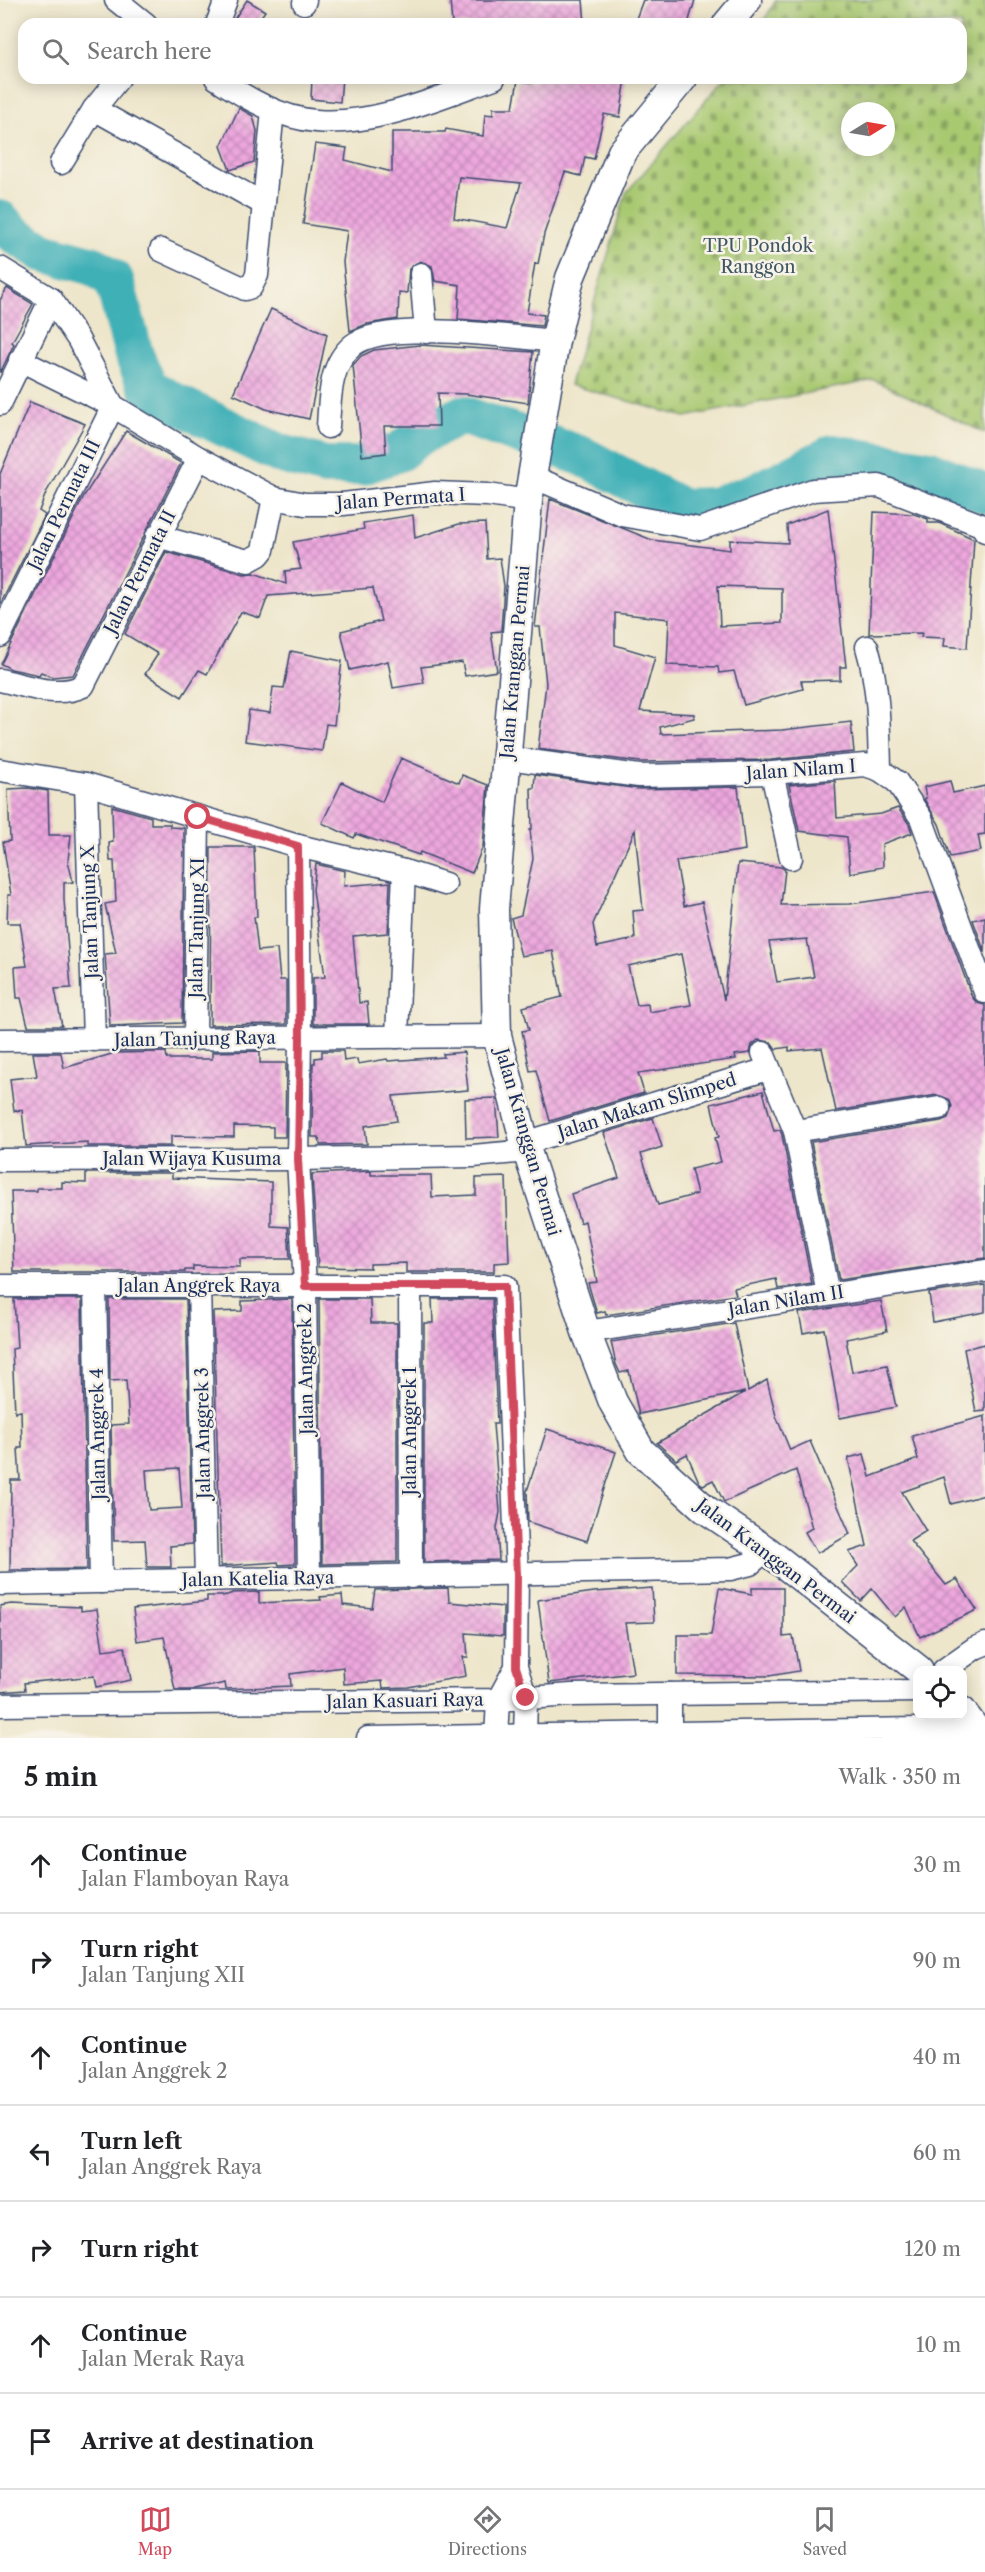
<!DOCTYPE html>
<html lang="en">
<head>
<meta charset="utf-8">
<style>
	:root { --surface:#fff; --page:#f6f6f6; --text:#202124; --muted:#757577; --line:#e0e0e0; --accent:#d1495b }
	body { margin:0; font-family:"Libre Caslon Text",serif; background:var(--page); color:var(--text) }
	.controls { position:absolute; right:18px; bottom:18px; display:grid; overflow:hidden; border-radius:12px; box-shadow:0 3px 15px #0003 }
	.controls button { width:54px; height:54px; display:grid; place-items:center; padding:0; border:0; border-bottom:2px solid var(--line); background:var(--surface); color:var(--text); font:30px sans-serif }
	.compass { position:absolute; left:841px; top:102px; width:54px; height:54px; border-radius:50%; background:var(--surface); box-shadow:0 3px 15px #0003; rotate:79deg }
	.stop { position:absolute; width:18px; height:18px; margin:-14px; border:4px solid #d1495b; border-radius:50%; background:#fff }
	.stop.end { background:#d1495b; border-color:#fff; box-shadow:0 2px 6px #0008 }
	.list { margin:0; padding:0; list-style:none }
	h2 { display:flex; justify-content:space-between; align-items:center; height:78px; margin:0; padding:0 24px; font-size:26px }
	h2 small { font-size:20px; font-weight:400; color:var(--muted) }
	.list li { display:grid; grid-template-columns:39px 1fr auto; gap:18px; align-items:center; box-sizing:border-box; height:96px; padding:0 24px; border-top:2px solid var(--line) }
	.list b { display:block; font-size:22px; white-space:nowrap }
	.list p { margin:0; font-size:20px; white-space:nowrap; color:var(--muted) }
	.list em { font-size:20px; font-style:normal; color:var(--muted) }
	.icon { flex:none; width:33px; height:33px; fill:none; stroke:currentColor; stroke-width:2; stroke-linecap:round; stroke-linejoin:round }
	.map { position:relative; flex:none; width:985px; height:1738px; overflow:hidden }
	.search { position:absolute; background:var(--surface); box-shadow:0 3px 15px #0003; left:18px; right:18px; top:18px; height:66px; display:flex; align-items:center; gap:15px; box-sizing:border-box; padding:0 21px; border-radius:18px; color:var(--muted); font-size:22px }
	.sheet { height:750px; background:var(--surface) }
	nav { display:flex; justify-content:space-around; align-items:center; box-sizing:border-box; height:84px; border-top:2px solid var(--line); background:var(--surface); font-size:16px; color:var(--muted) }
	nav a { display:grid; justify-items:center; gap:3px }
	nav .on { color:var(--accent) }
	.map>svg:first-child { display:block }
</style>
</head>
<body>
<div class="map">
<svg width="985" height="1738" viewBox="0 0 985 1738">
	<defs>
		<pattern id="cemetery-stones" width="16" height="16" patternUnits="userSpaceOnUse" patternTransform="scale(1.5)"><rect width="16" height="16" fill="#a9c971"/><path d="M2 7V4a2 2 0 0 1 4 0v3zM10 15v-3a2 2 0 0 1 4 0v3z" fill="#89a460"/></pattern>
		<pattern id="building-cross-hatch" width="8" height="8" patternUnits="userSpaceOnUse" patternTransform="scale(1.5)"><rect width="8" height="8" fill="#eea7de"/><path d="M0 0l8 8M0 8l8-8" fill="none" stroke="#c088b7"/></pattern>
	</defs>
	<rect width="100%" height="100%" fill="#f7f3e8"/>
	<filter id="ink" filterUnits="userSpaceOnUse"><feTurbulence type="fractalNoise" baseFrequency=".0167" numOctaves="2"/><feDisplacementMap in="SourceGraphic" scale="12" xChannelSelector="R" yChannelSelector="G"/><feConvolveMatrix kernelMatrix="1 2 1 2 8 2 1 2 1" color-interpolation-filters="sRGB"/></filter>
	<filter id="wash" filterUnits="userSpaceOnUse"><feTurbulence type="fractalNoise" baseFrequency=".008" numOctaves="4" result="noise"/><feDisplacementMap in="SourceGraphic" scale="24" xChannelSelector="R" yChannelSelector="G"/><feGaussianBlur stdDeviation="1.35" result="paint"/><feColorMatrix in="noise" values="0 0 0 0 0 0 0 0 0 0 0 0 0 0 0 0 0 1.4 0 .05"/><feComposite in="paint" operator="in"/></filter>
	<g filter="url(#wash)">
		<rect width="100%" height="100%" fill="#eee6cb"/>
		<path fill="url(#cemetery-stones)" stroke="#627c68" stroke-width="1.5" fill-rule="evenodd" d="M776,0H985V433L874,380L685,417L570,385L626,193L725,78H961V24H762ZM850,111H886V147H850Z"/>
		<g fill="none" stroke-linecap="round" stroke-linejoin="round">
			<polyline stroke="#40b0b7" stroke-width="40" points="0,220 14,234 43,252 94,266 114,280 134,355 148,387 175,403 278,453 325,466 360,466 399,452 421,435 462,415 582,456 682,508 714,507 760,491 833,454 930,470 985,494"/>
		</g>
		<g id="blocks">
			<g fill="url(#building-cross-hatch)" fill-rule="evenodd">
				<polygon points="247,0 265,11 256,24 231,24"/>
				<polygon points="450,0 583,0 585,24 535,24 535,21 513,24 452,24"/>
				<polygon points="643,0 695,0 688,24 634,24"/>
				<polygon points="312,78 342,78 340,102 311,99"/>
				<path d="M534,78L555,81L556,78H626L620,117L604,114L594,159L585,157L581,176L565,172L544,234L538,264L535,263L527,313L544,315L542,326L458,319L460,285L435,281L432,266L420,261L409,269L407,293L399,292L398,319L367,324L350,331L343,262L347,231L303,224L315,144L347,148L345,160L392,172V132H445L446,129L483,136L485,114L493,115V108H513L518,80L533,83ZM459,177L521,183L507,228L454,218Z"/>
				<polygon points="239,108 253,116 257,131 254,162 230,170 221,146"/>
				<polygon points="7,288 33,304 12,342 14,344 0,373 0,300"/>
				<polygon points="271,309 327,334 309,419 266,409 233,394"/>
				<polygon points="420,345 533,352 528,403 466,394 438,393 439,426 384,426 386,453 362,456 353,365 361,356 374,350"/>
				<polygon points="30,402 85,424 46,493 39,511 45,515 0,605 0,474"/>
				<polygon points="126,431 181,463 73,675 53,677 41,672 39,675 11,669 1,664 84,496"/>
				<path d="M550,499L652,540L730,550V540L788,543L787,525L828,509L846,667H840V680L801,681L803,689L744,705L734,671L719,673L718,667L667,665L669,619L615,613V645L655,657L640,711L694,714V718L660,727L661,734L782,730L851,722L854,752L771,760L640,762L538,749L546,684L540,627H535ZM718,586L782,588V623L720,626Z"/>
				<polygon points="874,512 914,514 928,519 928,523 939,523 974,539 967,648 944,646 945,638 921,637 922,633 869,634"/>
				<polygon points="413,515 415,538 459,524 485,523 487,559 500,558 504,586 501,631 491,632 497,671 465,676 462,662 421,667 424,683 393,688 388,661 350,670 341,631 381,621 373,588 268,596 260,618 241,612 207,674 199,670 182,697 145,674 158,654 125,634 166,552 244,574 254,573 286,584 285,571 301,569 293,542 364,529 363,523"/>
				<polygon points="291,651 342,661 334,725 326,724 322,751 245,741 249,710 270,713 273,687 284,688"/>
				<polygon points="401,758 459,783 462,775 488,785 483,846 472,873 420,852 419,855 356,834 354,838 322,823 342,782 382,802"/>
				<path d="M535,775L639,789L738,787L745,850L676,861L684,906L702,902L724,1000L738,863L781,867L785,870L781,905L850,904L934,892L972,997L977,1003L985,1005V1258L839,1280L811,1142L941,1121L948,1118L952,1106L949,1099L937,1095L836,1111L822,1048L789,1051V1047L776,1049L771,1042L758,1040L752,1045L750,1053L735,1055L736,1059L638,1073L644,1093L550,1121L536,1070L530,1071L522,1031L529,1030L523,1007L562,997L553,951L521,956L511,918L521,915L533,859L530,829H532L531,788H534ZM635,830L643,910L633,911L635,939L597,947L593,924ZM807,939L814,977L777,982L769,942ZM681,954L691,1005L649,1012L648,1004L637,1005L628,966Z"/>
				<polygon points="835,781 837,818 881,814 898,808 909,824 912,833 882,844 883,867 850,873 847,837 799,831 789,785"/>
				<polygon points="950,781 953,793 985,786 985,834 978,835 981,851 950,857 939,824 924,799 926,798 924,787"/>
				<polygon points="28,788 48,791 49,835 71,835 68,861 73,882 64,883 64,900 71,988 55,989 62,1026 28,1026 21,998 17,998 15,967 27,966 20,923 7,923 8,895 11,895 3,842 10,841 8,789"/>
				<polygon points="112,806 151,817 151,824 170,824 170,827 184,828 182,1023 110,1026 105,954 116,953 105,904 116,902 114,861 110,861 109,843 113,842"/>
				<polygon points="211,847 254,847 257,917 254,917 258,951 277,949 280,980 286,980 286,1024 210,1025"/>
				<polygon points="316,864 345,871 344,886 390,882 388,933 353,936 359,1003 367,1002 369,1024 313,1024 313,978 325,977 313,890"/>
				<polygon points="985,917 985,953 973,920"/>
				<polygon points="260,1051 260,1063 286,1063 285,1137 273,1137 273,1127 234,1126 234,1137 171,1136 171,1146 87,1146 87,1142 26,1146 22,1110 14,1111 10,1079 37,1076 33,1053 61,1053 64,1068 115,1053 166,1052 167,1059 212,1059 212,1052"/>
				<polygon points="322,1051 343,1051 344,1061 357,1059 358,1064 387,1059 388,1061 444,1057 443,1054 464,1052 468,1090 393,1096 397,1121 365,1126 367,1144 320,1145 319,1137 312,1137 313,1063 315,1063 315,1058 322,1057"/>
				<polygon points="763,1091 774,1131 780,1130 782,1135 812,1284 778,1289 776,1279 734,1288 736,1295 606,1315 605,1311 597,1313 588,1283 597,1282 585,1221 580,1223 571,1194 619,1178 604,1133 653,1118 662,1147 641,1154 658,1205 697,1194 691,1169 721,1162 715,1138 719,1137 711,1104"/>
				<polygon points="496,1098 499,1137 466,1138 465,1099"/>
				<polygon points="371,1171 371,1175 431,1175 432,1197 476,1195 476,1178 506,1177 509,1262 494,1263 494,1272 406,1272 406,1263 370,1264 370,1268 318,1267 312,1174"/>
				<polygon points="86,1173 172,1173 172,1178 271,1182 271,1226 288,1227 290,1259 240,1259 240,1267 193,1266 193,1270 185,1270 185,1272 14,1272 11,1191 37,1191 37,1188 62,1188 62,1182 86,1183"/>
				<polygon points="985,1285 985,1312 933,1322 929,1293"/>
				<polygon points="14,1299 82,1299 87,1569 10,1570 11,1480 20,1480 18,1448 22,1448 21,1411 15,1412 12,1349 17,1348"/>
				<path d="M109,1299H186L192,1544L170,1546L171,1567H147L145,1540L114,1541L111,1425L129,1424L126,1380L110,1381ZM179,1468L182,1508L149,1510L146,1470Z"/>
				<polygon points="292,1299 295,1564 279,1565 278,1562 221,1566 213,1312 242,1311 242,1301"/>
				<polygon points="319,1299 370,1299 371,1323 397,1323 397,1562 322,1564"/>
				<polygon points="432,1299 492,1299 497,1424 493,1424 500,1512 497,1528 499,1560 424,1562 424,1323 433,1323"/>
				<polygon points="881,1301 887,1331 846,1339 852,1372 887,1365 896,1407 840,1418 824,1329 803,1333 799,1313"/>
				<polygon points="734,1323 748,1391 767,1380 776,1416 790,1450 810,1441 850,1534 817,1553 805,1532 812,1528 796,1470 724,1502 713,1480 703,1485 699,1482 687,1454 676,1460 657,1443 745,1392 639,1414 629,1371 620,1373 616,1364 611,1342"/>
				<polygon points="985,1344 985,1411 976,1412 964,1349"/>
				<polygon points="985,1416 985,1495 951,1504 944,1477 902,1492 926,1531 910,1541 946,1585 957,1579 977,1610 920,1637 906,1607 895,1617 872,1589 861,1601 842,1582 858,1566 849,1552 867,1546 848,1458 864,1454 870,1477 918,1459 912,1436"/>
				<polygon points="547,1429 616,1452 587,1541 528,1522 527,1491"/>
				<polygon points="448,1588 449,1602 503,1607 503,1636 466,1633 468,1657 463,1657 466,1676 408,1687 383,1688 382,1681 344,1684 343,1667 290,1674 291,1686 226,1689 225,1683 194,1690 175,1690 164,1637 137,1641 133,1609 207,1601 207,1596 224,1596 233,1593 259,1592 259,1603 321,1600 320,1597 342,1595 343,1605 372,1608 375,1590"/>
				<polygon points="652,1588 654,1622 625,1623 633,1673 549,1683 538,1600 594,1592"/>
				<polygon points="719,1588 752,1594 752,1588 783,1588 783,1637 793,1636 799,1671 769,1676 677,1675 677,1635 711,1635"/>
				<polygon points="11,1604 81,1607 81,1611 97,1609 103,1650 125,1647 131,1680 96,1687 94,1676 24,1683 25,1690 0,1692 0,1606"/>
			</g>
		</g>
	</g>
	<g filter="url(#ink)">
		<use href="#blocks" fill-opacity="0" stroke="#3b4a6e" stroke-width="1.5"/>
		<g fill="none" stroke-linecap="round" stroke-linejoin="round">
			<defs>
				<g id="minor">
					<polyline points="116,0 146,24"/>
					<polyline points="304,3 305,0"/>
					<polyline points="217,24 226,0"/>
					<path d="M216,78C246,98 280,118 316,121C376,126 439,97 494,78"/>
					<polyline points="94,109 262,203"/>
					<polyline points="61,163 94,109 119,78"/>
					<polyline points="161,250 245,289 251,287 257,275 273,110"/>
					<polyline points="0,268 51,299 78,339 113,406 199,458 274,498 305,504 343,504 435,493 488,495 528,501"/>
					<polyline points="421,274 426,332"/>
					<polyline points="0,404 51,299"/>
					<path d="M328,427C330,398 329,365 353,345C386,319 512,337 555,341"/>
					<polyline points="531,476 622,515 700,529 813,490 879,486 981,525 985,531"/>
					<polyline points="157,536 248,561 259,555 263,550 274,498"/>
					<polyline points="0,636 113,406 20,360"/>
					<path d="M867,647C879,688 879,728 880,770"/>
					<path d="M0,680C28,686 56,698 83,686L199,458"/>
					<polyline points="508,758 639,776 772,773 865,765 880,770 897,782 921,818 985,992"/>
					<polyline points="0,770 86,784 298,846 404,871 445,884"/>
					<polyline points="772,773 791,858"/>
					<polyline points="86,784 94,1040"/>
					<polyline points="298,846 300,1038 298,1159 305,1286 309,1578"/>
					<polyline points="397,1037 404,871"/>
					<polyline points="195,1039 198,817"/>
					<polyline points="0,1040 497,1036"/>
					<polyline points="763,1053 795,1131 828,1294"/>
					<polyline points="795,1131 939,1108"/>
					<polyline points="525,1143 768,1069"/>
					<polyline points="0,1160 298,1159 473,1156 527,1151"/>
					<polyline points="0,1286 505,1286 517,1575 516,1667"/>
					<polyline points="95,1286 101,1582"/>
					<polyline points="199,1286 206,1580"/>
					<polyline points="410,1286 411,1577"/>
					<polyline points="586,1332 985,1271"/>
					<polyline points="0,1584 730,1569 750,1564 766,1550"/>
					<polyline points="944,1670 975,1648 985,1644"/>
					<polyline points="670,1694 670,1738"/>
					<polyline points="0,1705 498,1700 572,1695 918,1691"/>
					<polyline points="368,1738 918,1729 978,1731"/>
					<polyline points="496,1738 498,1700 516,1667 526,1698 525,1738"/>
				</g>
				<g id="tertiary">
					<polyline points="727,24 747,0"/>
					<polyline points="683,78 622,152 570,278 555,341 528,501 494,909 497,1036 527,1151 586,1332 613,1402 641,1451 705,1509 766,1550 919,1670"/>
					<polyline points="962,1711 982,1738"/>
				</g>
			</defs>
			<use href="#minor" stroke="#3b4a6e" stroke-width="25"/>
			<use href="#tertiary" stroke="#3b4a6e" stroke-width="31"/>
			<use href="#minor" stroke="#fff" stroke-width="22"/>
			<use href="#tertiary" stroke="#fff" stroke-width="28"/>
		</g>
	</g>
	<g fill="none" stroke-linecap="round" stroke-linejoin="round" filter="url(#ink)">
		<polyline stroke="#d1495b" stroke-width="8" points="198,817 298,846 300,1038 298,1159 305,1286 505,1286 517,1575 516,1667 526,1698"/>
	</g>
	<g text-anchor="middle" dominant-baseline="central" stroke-width="5" stroke-linejoin="round" paint-order="stroke">
		<g font-size="18" fill="#3e5663" stroke="#f7f3e8">
			<text x="758" y="246">TPU Pondok<tspan x="758" dy="21">Ranggon</tspan></text>
		</g>
		<g font-size="18" fill="#1b2f5e" stroke="#f7f3e8">
			<text transform="translate(401 499) rotate(-4)">Jalan Permata I</text>
			<text transform="translate(64 505) rotate(-64)">Jalan Permata III</text>
			<text transform="translate(140 572) rotate(-63)">Jalan Permata II</text>
			<text transform="translate(515 662) rotate(-85)">Jalan Kranggan Permai</text>
			<text transform="translate(801 770) rotate(-4)">Jalan Nilam I</text>
			<text transform="translate(90 912) rotate(-92)">Jalan Tanjung X</text>
			<text transform="translate(197 928) rotate(-89)">Jalan Tanjung XI</text>
			<text transform="translate(195 1039) rotate(-1)">Jalan Tanjung Raya</text>
			<text transform="translate(647 1106) rotate(-17)">Jalan Makam Slimped</text>
			<text transform="translate(528 1142) rotate(74)">Jalan Kranggan Permai</text>
			<text x="192" y="1159">Jalan Wijaya Kusuma</text>
			<text x="199" y="1286">Jalan Anggrek Raya</text>
			<text transform="translate(786 1301) rotate(-9)">Jalan Nilam II</text>
			<text transform="translate(306 1369) rotate(-91)">Jalan Anggrek 2</text>
			<text transform="translate(410 1431) rotate(-90)">Jalan Anggrek 1</text>
			<text transform="translate(203 1433) rotate(-91)">Jalan Anggrek 3</text>
			<text transform="translate(98 1434) rotate(-91)">Jalan Anggrek 4</text>
			<text transform="translate(776 1561) rotate(37)">Jalan Kranggan Permai</text>
			<text transform="translate(258 1579) rotate(-1)">Jalan Katelia Raya</text>
			<text transform="translate(405 1701) rotate(-1)">Jalan Kasuari Raya</text>
		</g>
	</g>
</svg>
<div class="controls">
<button><svg class="icon" aria-label="locate" viewBox="0 0 24 24"><circle cx="12" cy="12" r="6"/><path d="M12 2v4M12 18v4M2 12h4M18 12h4"/></svg></button>
</div>
<svg class="compass" viewBox="-18 -18 36 36"><path d="M0-13l5 13h-10z" fill="#e53935"/><path d="M0 13l5-13h-10z" fill="#757577"/></svg>
<div class="stop" style="left:198px;top:817px"></div>
<div class="stop end" style="left:526px;top:1698px"></div>
<div class="search"><svg class="icon" aria-label="search" viewBox="0 0 24 24"><circle cx="10" cy="10" r="6"/><path d="M15 15l6 6"/></svg>Search here</div>
</div>
<section class="sheet">
<h2>5 min<small>Walk · 350 m</small></h2>
<ul class="list">
<li><svg class="icon" aria-label="ahead" viewBox="0 0 24 24"><path d="M12 20V5M6 11l6-6 6 6"/></svg><div><b>Continue</b><p>Jalan Flamboyan Raya</p></div><em>30 m</em></li>
<li><svg class="icon" aria-label="right" viewBox="0 0 24 24"><path d="M7 20v-9h11M14 6l5 5-5 5"/></svg><div><b>Turn right</b><p>Jalan Tanjung XII</p></div><em>90 m</em></li>
<li><svg class="icon" aria-label="ahead" viewBox="0 0 24 24"><path d="M12 20V5M6 11l6-6 6 6"/></svg><div><b>Continue</b><p>Jalan Anggrek 2</p></div><em>40 m</em></li>
<li><svg class="icon" aria-label="left" viewBox="0 0 24 24"><path d="M17 20v-9H6M10 6l-5 5 5 5"/></svg><div><b>Turn left</b><p>Jalan Anggrek Raya</p></div><em>60 m</em></li>
<li><svg class="icon" aria-label="right" viewBox="0 0 24 24"><path d="M7 20v-9h11M14 6l5 5-5 5"/></svg><div><b>Turn right</b></div><em>120 m</em></li>
<li><svg class="icon" aria-label="ahead" viewBox="0 0 24 24"><path d="M12 20V5M6 11l6-6 6 6"/></svg><div><b>Continue</b><p>Jalan Merak Raya</p></div><em>10 m</em></li>
<li><svg class="icon" aria-label="arrive" viewBox="0 0 24 24"><path d="M6 21V4h12l-3 4 3 4H6"/></svg><div><b>Arrive at destination</b></div></li>
</ul>
</section>
<nav>
<a class="on"><svg class="icon" aria-label="map" viewBox="0 0 24 24"><path d="M3 6l6-2 6 2 6-2v14l-6 2-6-2-6 2zM9 4v14M15 6v14"/></svg>Map</a>
<a><svg class="icon" aria-label="directions" viewBox="0 0 24 24"><path d="M12 3l9 9-9 9-9-9zM9 14v-3h6M13 9l2 2-2 2"/></svg>Directions</a>
<a><svg class="icon" aria-label="saved" viewBox="0 0 24 24"><path d="M7 4h10v16l-5-4-5 4z"/></svg>Saved</a>
</nav>
</body>
</html>
